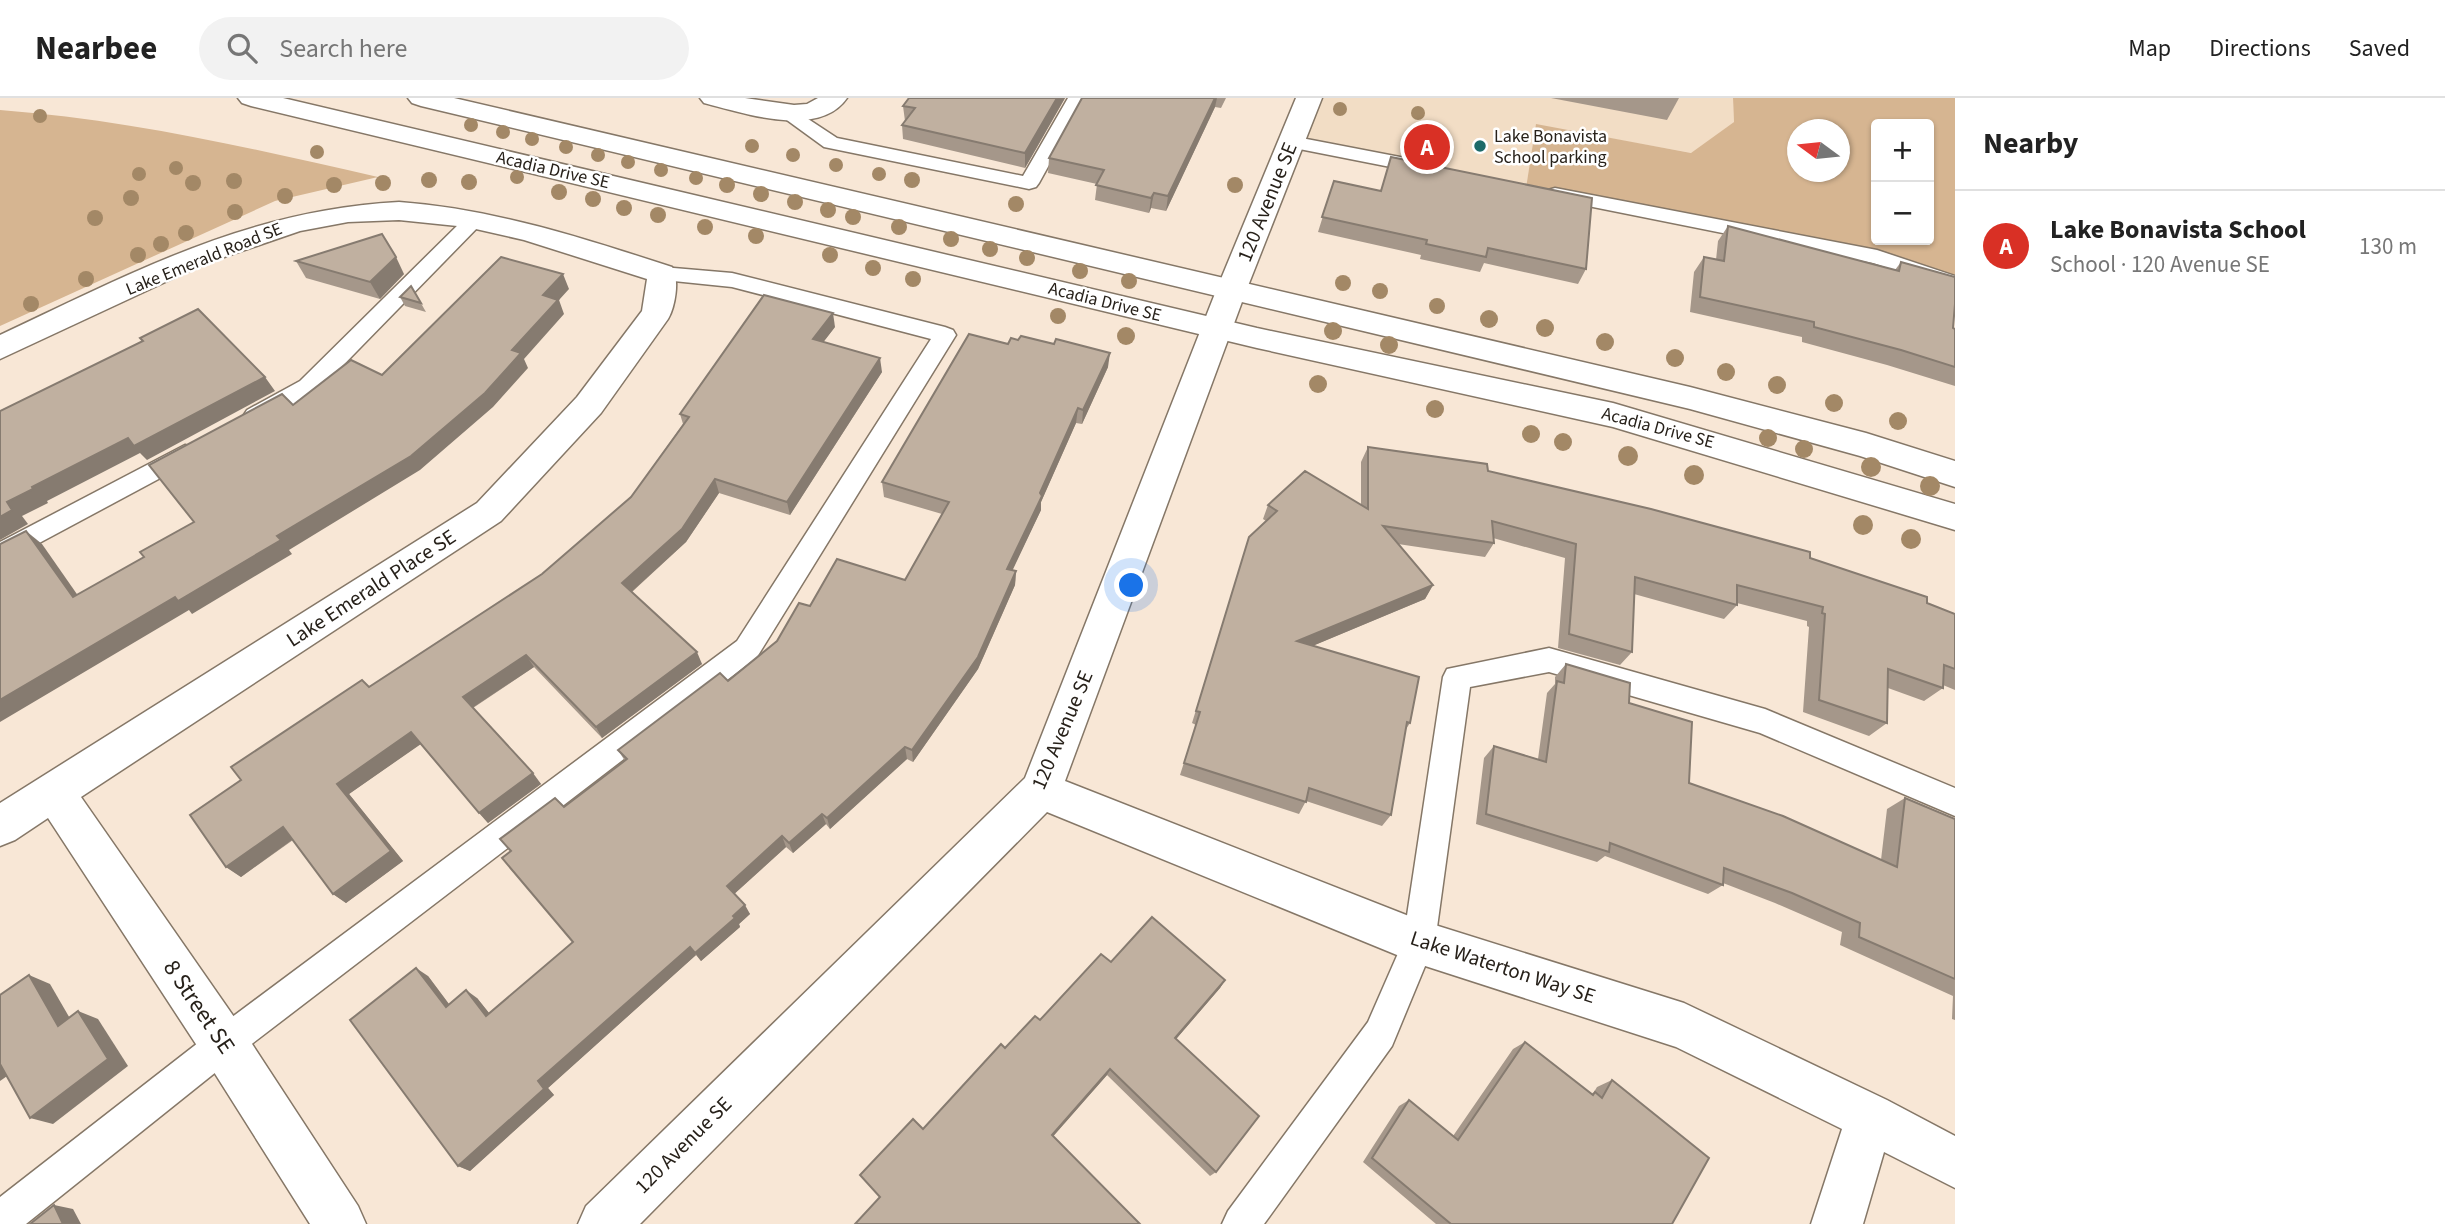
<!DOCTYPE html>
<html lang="en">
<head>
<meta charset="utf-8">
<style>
	:root { --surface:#fff; --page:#f2f2f2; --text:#222; --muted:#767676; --line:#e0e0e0; --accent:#d93025 }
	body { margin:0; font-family:"Source Sans 3",sans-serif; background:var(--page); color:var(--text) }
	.controls { position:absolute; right:21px; top:21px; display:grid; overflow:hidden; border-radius:7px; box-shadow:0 2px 5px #0004 }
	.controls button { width:63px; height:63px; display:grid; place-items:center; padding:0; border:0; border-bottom:2px solid var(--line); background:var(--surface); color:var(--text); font:35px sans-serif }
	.compass { position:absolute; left:1787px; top:21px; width:63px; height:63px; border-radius:50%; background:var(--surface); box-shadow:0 2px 5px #0004; rotate:285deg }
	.you { position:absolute; left:1132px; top:488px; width:24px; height:24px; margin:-18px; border:5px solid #fff; border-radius:50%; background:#1a73e8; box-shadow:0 0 0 10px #1a73e833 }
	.badge { display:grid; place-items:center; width:46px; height:46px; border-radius:50%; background:var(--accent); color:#fff; font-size:23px; font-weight:700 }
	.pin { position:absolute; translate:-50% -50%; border:4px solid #fff; box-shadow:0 2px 7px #0006 }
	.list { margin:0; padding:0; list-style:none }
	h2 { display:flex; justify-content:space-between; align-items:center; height:91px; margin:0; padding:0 28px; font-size:30px }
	h2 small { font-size:23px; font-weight:400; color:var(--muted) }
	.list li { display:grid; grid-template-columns:46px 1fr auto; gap:21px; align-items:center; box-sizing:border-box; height:112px; padding:0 28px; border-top:2px solid var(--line) }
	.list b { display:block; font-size:26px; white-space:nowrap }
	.list p { margin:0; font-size:23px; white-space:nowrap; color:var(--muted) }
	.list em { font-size:23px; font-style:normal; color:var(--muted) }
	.icon { flex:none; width:38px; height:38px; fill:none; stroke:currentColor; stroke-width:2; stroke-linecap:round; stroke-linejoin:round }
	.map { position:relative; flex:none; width:1955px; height:1126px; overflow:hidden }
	header { display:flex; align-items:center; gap:42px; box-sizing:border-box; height:98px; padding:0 35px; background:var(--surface); border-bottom:2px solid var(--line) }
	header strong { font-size:33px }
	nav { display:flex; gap:38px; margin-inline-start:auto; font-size:24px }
	.search { width:490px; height:63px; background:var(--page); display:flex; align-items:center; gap:18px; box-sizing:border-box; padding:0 24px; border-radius:38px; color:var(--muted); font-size:26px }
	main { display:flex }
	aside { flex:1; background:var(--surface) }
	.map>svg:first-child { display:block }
</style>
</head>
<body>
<header>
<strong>Nearbee</strong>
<div class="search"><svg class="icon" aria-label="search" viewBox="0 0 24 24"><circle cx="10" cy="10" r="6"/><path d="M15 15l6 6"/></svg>Search here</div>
<nav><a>Map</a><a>Directions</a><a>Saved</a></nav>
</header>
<main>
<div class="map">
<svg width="1955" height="1126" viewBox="0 0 1955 1126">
	<rect width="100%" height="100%" fill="#f8e7d6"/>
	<polygon fill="#f2ddc5" points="1309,0 1733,0 1734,24 1692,55 1536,27 1526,90 1291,44"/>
	<g fill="#d6b591" fill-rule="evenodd">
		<path d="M1733,0H1955V185L1877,159L1526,90L1536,26L1691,55L1734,24ZM1876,26H1929V142H1876ZM1798,32H1840V74H1798Z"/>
		<path d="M0,12C131,22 250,50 378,79L275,103L0,228Z"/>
	</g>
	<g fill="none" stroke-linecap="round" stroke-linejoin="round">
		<defs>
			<g id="service">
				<polygon points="1068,0 1086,0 1039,85 1036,89 1029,91 824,49 780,17 789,11 796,13 837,40 1023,78"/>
				<polygon points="1291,38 1426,64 1436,70 1426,76 1284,48 1281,44"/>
				<polygon points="1555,90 1877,152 1955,178 1955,192 1873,165 1548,100 1545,96 1548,92"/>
				<polygon points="475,115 482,117 485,121 482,125 316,295 263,324 255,327 247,324 243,318 247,312 300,283 468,117"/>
				<polygon points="662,169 732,175 945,229 953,232 956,237 757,559 236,958 26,1126 0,1126 0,1099 212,934 737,543 931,241 732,189 654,181 651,176 654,171"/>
				<polygon points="185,347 194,350 197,356 194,362 0,466 0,444"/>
				<polygon points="1549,550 1765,611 1955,690 1955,718 1760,635 1549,574 1470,589 1435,844 1392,948 1264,1126 1222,1126 1228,1113 1368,924 1403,844 1443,579 1447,571"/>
			</g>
			<g id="minor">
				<path d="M700,0H745L794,7L807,6L818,0H847C819,41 743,15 704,5Z"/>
				<polygon points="1296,0 1322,0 1246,193 1065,683 1419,822 1684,905 1887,1002 1955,1038 1955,1090 1884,1054 1863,1126 1811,1126 1842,1031 1676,949 1419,866 1047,714 640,1126 578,1126 586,1108 1025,680 1216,193"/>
				<path d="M399,104C494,111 583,140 672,169C680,181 675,209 668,221L601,315L501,423L81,699L241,929L358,1108L366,1126H310L207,963L48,720L15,742L0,748V705L477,405L577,299L642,213L647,181L524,142L467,129L399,122L348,124L300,133L204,166L0,261V237C134,174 248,112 399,104Z"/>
			</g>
			<g id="tertiary">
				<polygon points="238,0 283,0 1257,230 1613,305 1955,406 1955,432 1613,329 1257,250 251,8 242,5"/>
				<polygon points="408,0 454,0 1690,289 1866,335 1955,363 1955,389 1860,358 1690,311 421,8 412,5"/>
			</g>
		</defs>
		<use href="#service" stroke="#857767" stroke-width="3"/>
		<use href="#minor" stroke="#857767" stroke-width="3"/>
		<use href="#tertiary" stroke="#857767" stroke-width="3"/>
		<use href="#service" fill="#fff" fill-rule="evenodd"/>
		<use href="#minor" fill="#fff" fill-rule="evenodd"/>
		<use href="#tertiary" fill="#fff" fill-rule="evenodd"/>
	</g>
	<g fill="#a38866">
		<circle cx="1340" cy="11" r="7"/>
		<circle cx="1418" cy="15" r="7"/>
		<circle cx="40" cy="18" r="7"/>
		<circle cx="471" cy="27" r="7"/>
		<circle cx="503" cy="34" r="7"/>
		<circle cx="532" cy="41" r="7"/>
		<circle cx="752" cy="48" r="7"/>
		<circle cx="566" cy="49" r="7"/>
		<circle cx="317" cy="54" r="7"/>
		<circle cx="598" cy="57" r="7"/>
		<circle cx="793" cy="57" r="7"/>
		<circle cx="628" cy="64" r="7"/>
		<circle cx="836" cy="67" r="7"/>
		<circle cx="176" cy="70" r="7"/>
		<circle cx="661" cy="72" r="7"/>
		<circle cx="139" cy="76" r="7"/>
		<circle cx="879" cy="76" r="7"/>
		<circle cx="517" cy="79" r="7"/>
		<circle cx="696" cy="80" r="7"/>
		<circle cx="429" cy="82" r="8"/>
		<circle cx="912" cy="82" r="8"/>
		<circle cx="234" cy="83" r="8"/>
		<circle cx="469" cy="84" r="8"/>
		<circle cx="193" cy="85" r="8"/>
		<circle cx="383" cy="85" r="8"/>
		<circle cx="334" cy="87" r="8"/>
		<circle cx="727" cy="87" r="8"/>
		<circle cx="1235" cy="87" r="8"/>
		<circle cx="559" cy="94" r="8"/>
		<circle cx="761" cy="96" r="8"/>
		<circle cx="285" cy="98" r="8"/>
		<circle cx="131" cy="100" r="8"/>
		<circle cx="593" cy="101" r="8"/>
		<circle cx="795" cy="104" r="8"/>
		<circle cx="1016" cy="106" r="8"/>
		<circle cx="624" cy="110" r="8"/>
		<circle cx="828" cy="112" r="8"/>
		<circle cx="235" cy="114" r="8"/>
		<circle cx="658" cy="117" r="8"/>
		<circle cx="853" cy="119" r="8"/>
		<circle cx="95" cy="120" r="8"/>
		<circle cx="705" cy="129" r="8"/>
		<circle cx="899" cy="129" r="8"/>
		<circle cx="186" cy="135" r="8"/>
		<circle cx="756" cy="138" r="8"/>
		<circle cx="951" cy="141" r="8"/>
		<circle cx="161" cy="146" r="8"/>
		<circle cx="990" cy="151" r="8"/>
		<circle cx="138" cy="157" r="8"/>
		<circle cx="830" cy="157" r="8"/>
		<circle cx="1027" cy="160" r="8"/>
		<circle cx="873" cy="170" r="8"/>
		<circle cx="1080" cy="173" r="8"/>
		<circle cx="86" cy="181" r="8"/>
		<circle cx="913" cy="181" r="8"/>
		<circle cx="1129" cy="183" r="8"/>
		<circle cx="1343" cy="185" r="8"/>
		<circle cx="1380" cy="193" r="8"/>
		<circle cx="31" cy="206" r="8"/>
		<circle cx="1437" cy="208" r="8"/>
		<circle cx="1058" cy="218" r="8"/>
		<circle cx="1489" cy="221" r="9"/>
		<circle cx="1545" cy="230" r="9"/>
		<circle cx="1333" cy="233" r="9"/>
		<circle cx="1126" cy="238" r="9"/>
		<circle cx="1605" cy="244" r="9"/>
		<circle cx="1389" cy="247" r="9"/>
		<circle cx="1675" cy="260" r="9"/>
		<circle cx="1726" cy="274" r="9"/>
		<circle cx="1318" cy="286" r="9"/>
		<circle cx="1777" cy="287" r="9"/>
		<circle cx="1834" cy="305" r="9"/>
		<circle cx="1435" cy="311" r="9"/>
		<circle cx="1898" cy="323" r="9"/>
		<circle cx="1531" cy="336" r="9"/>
		<circle cx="1768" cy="340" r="9"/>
		<circle cx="1563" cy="344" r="9"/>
		<circle cx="1804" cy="351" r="9"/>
		<circle cx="1628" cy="358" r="10"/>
		<circle cx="1871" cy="369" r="10"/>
		<circle cx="1694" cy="377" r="10"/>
		<circle cx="1930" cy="388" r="10"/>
		<circle cx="1863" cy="427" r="10"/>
		<circle cx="1911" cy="441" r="10"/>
	</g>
	<g fill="#a5978a">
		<polygon points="909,0 1065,0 1025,70 903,41 902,27 905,23 903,8"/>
		<polygon points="1082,0 1226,0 1221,10 1215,9 1166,113 1151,110 1149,115 1095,102 1097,86 1048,75 1049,60"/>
		<polygon points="1551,0 1679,0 1667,22"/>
		<polygon points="1391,59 1586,171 1578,186 1484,165 1480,174 1420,161 1421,157 1318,134 1334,83 1381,93"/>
		<polygon points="1728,128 1895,172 1901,164 1953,230 1955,231 1955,288 1887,267 1802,244 1802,239 1690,214 1694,174 1704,159 1716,162 1718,143"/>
		<polygon points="296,163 404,176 380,201 306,180"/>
		<polygon points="411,188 426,214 405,208 400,199"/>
		<polygon points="835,229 823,244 882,274 790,417 719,395 686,444 632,494 702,566 602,640 534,569 473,610 541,686 488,725 420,646 349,696 403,763 346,805 333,796 293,742 241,779 226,769 241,682 369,589 542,476 631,399 683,326 680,316"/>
		<polygon points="1008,246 1108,269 1082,326 1076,325 1041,404 1041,412 1012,472 1016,473 1015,487 978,571 913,664 907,661 830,731 826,726 793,755 786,749 734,796 750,816 739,826 740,829 701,863 696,857 548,990 554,997 470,1073 458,1068 428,878 449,906 477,900 489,915 573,844 564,709 625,663 618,652 728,583 777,543 810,508 905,482 942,416 884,399 882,384"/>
		<polygon points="1368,349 1488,373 1810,460 1955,516 1955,592 1943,587 1943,590 1924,603 1888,590 1887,625 1869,638 1803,614 1809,529 1807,528 1807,523 1737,505 1737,507 1724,521 1634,496 1632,554 1620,567 1558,550 1565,460 1493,440 1494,445 1485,459 1398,446 1433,487 1425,501 1312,548 1410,625 1406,631 1391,717 1382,728 1306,703 1299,716 1180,677 1196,627 1192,625 1249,439 1266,423 1263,421 1268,407 1361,407 1361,364"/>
		<polygon points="1566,566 1629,605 1689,685 1881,762 1887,711 1905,700 1955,721 1955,922 1952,921 1953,898 1840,847 1842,834 1775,805 1723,785 1723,787 1708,796 1605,758 1597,764 1476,726 1484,660 1494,648 1538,661 1547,595 1555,586 1555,579"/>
		<polygon points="1111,864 1225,882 1220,890 1176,941 1216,1074 1210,1078 1107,977 1053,1038 880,1099 860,1077 923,1031 1005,950"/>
		<polygon points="1525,944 1591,996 1594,994 1597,989 1612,982 1672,1126 1436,1126 1363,1064 1399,1008 1409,1002 1453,1038 1513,951"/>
	</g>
	<g fill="#867b70">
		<polygon points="1057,0 1065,0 1025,70 1025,55"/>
		<polygon points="1215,0 1217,0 1215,9 1166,113 1168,98"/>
		<polygon points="1154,95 1151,110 1149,115 1151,100"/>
		<polygon points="396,159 404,176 380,201 370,184"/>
		<polygon points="563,176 569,191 559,202 564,216 524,261 528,270 493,309 420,372 289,452 292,456 192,516 189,512 0,624 0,602 277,438 512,252 543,197"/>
		<polygon points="833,215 835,229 815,255 813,241"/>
		<polygon points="1110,255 1108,269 1082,326 1083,312"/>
		<polygon points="880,260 882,274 790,417 787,404"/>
		<polygon points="265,279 275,293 147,362 140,355 47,403 48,405 22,418 28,426 0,442 0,419 7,404 32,389 128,340"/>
		<polygon points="1078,310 1076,325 1041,404 1041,412 1007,484 1007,471"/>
		<polygon points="715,381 719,395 686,444 628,497 622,485"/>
		<polygon points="26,433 42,446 88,512 73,499"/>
		<polygon points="1016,473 1015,487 978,571 913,664 912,652"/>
		<polygon points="1433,487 1425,501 1291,557 1297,543"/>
		<polygon points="697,554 702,566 602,640 596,629"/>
		<polygon points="526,557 534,569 472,610 463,599"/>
		<polygon points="411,634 421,646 349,696 403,763 346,805 333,796 337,686"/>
		<polygon points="905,649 907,661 830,731 827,720"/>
		<polygon points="533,675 541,686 488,725 479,715"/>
		<polygon points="822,716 826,726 793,755 789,745"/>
		<polygon points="283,729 296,739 241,779 226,769"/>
		<polygon points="782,738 786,749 732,798 727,788"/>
		<polygon points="745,807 750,816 739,826 740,829 701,863 695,855"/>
		<polygon points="690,849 696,857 548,990 554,997 470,1073 458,1068 538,983"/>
		<polygon points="416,870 428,878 457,917 446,909"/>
		<polygon points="29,877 50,886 79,936 58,928"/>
		<polygon points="1225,882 1220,890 1171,947 1175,940"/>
		<polygon points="466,892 477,900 497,925 486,918"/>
		<polygon points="78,913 98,921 128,968 53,1026 30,1020"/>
		<polygon points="0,962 20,969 0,983"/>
		<polygon points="1110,971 1107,977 1050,1042 1052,1037"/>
		<polygon points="54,1107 73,1111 81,1126 63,1126"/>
	</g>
	<g fill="#c0b0a0" stroke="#867b70" stroke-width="2">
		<polygon points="909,0 1057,0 1025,55 902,27 915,10 903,8"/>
		<polygon points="1082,0 1215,0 1168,98 1154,95 1151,100 1096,87 1104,72 1049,60"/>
		<polygon points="1391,59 1592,100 1586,171 1488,150 1486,159 1426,146 1427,142 1322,119 1334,83 1381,93"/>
		<polygon points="1728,128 1899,173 1901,164 1955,179 1955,206 1953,230 1955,231 1955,269 1901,252 1814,229 1814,224 1700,199 1704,159 1724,163"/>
		<polygon points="382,136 396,159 370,184 296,163"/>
		<polygon points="501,159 563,176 543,197 558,202 512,252 521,255 485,295 411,358 277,438 281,442 178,503 175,499 0,602 0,446 26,433 73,499 144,459 140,454 194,424 149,367 282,296 293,307 351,262 382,277"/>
		<polygon points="411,188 421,205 400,199"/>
		<polygon points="764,197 833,215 813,241 880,260 787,404 715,381 682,431 622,485 697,554 596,629 526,557 463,599 533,675 479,715 411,634 337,686 391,753 333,796 283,729 226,769 190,717 241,682 231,669 362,582 369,589 542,476 631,399 689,319 680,316"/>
		<polygon points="198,211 265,279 134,348 128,340 32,389 33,391 7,404 12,412 0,419 0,313 143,243 140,240"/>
		<polygon points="969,236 1008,246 1011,240 1018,242 1021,238 1054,246 1056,241 1110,255 1083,312 1078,310 1040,395 1042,398 1007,471 1016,473 978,559 912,652 905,649 827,720 822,716 789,745 782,738 727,788 745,807 733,818 735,820 695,855 690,849 538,983 544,991 458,1068 350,922 416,870 446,909 466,892 486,918 573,844 502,760 511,753 500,741 555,700 564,709 627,661 618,652 720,575 728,583 777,543 799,505 810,508 837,461 905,482 949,404 882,384"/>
		<polygon points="1368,349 1487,366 1488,373 1651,411 1810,454 1810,460 1927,499 1927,505 1955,516 1955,571 1944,567 1943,590 1888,571 1887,625 1819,602 1825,516 1822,515 1823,509 1737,487 1737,507 1635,479 1632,554 1569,536 1576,446 1492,423 1494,445 1383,428 1433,487 1297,543 1419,579 1410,625 1407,624 1391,717 1309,690 1306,704 1184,665 1200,614 1196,613 1249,439 1277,413 1268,407 1305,373 1368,411"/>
		<polygon points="1566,566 1630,585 1629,605 1692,624 1689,685 1783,718 1897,769 1905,700 1955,721 1955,881 1859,839 1860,825 1792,795 1724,770 1723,787 1610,745 1609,754 1486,716 1494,648 1546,664 1557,583 1564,585"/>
		<polygon points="1152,819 1225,882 1175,940 1259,1018 1216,1074 1110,971 1052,1037 1140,1126 855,1126 880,1099 860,1077 913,1021 923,1031 1001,946 1005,950 1035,918 1040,922 1101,856 1111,864"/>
		<polygon points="29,877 58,928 78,913 108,961 30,1020 0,966 0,897"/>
		<polygon points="1525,944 1593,997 1595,994 1602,1000 1612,982 1709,1060 1672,1126 1451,1126 1372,1060 1409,1002 1458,1042"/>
		<polygon points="54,1107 63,1126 30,1126"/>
	</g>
	<circle fill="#1d6a68" stroke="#fff" stroke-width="2.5" cx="1480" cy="48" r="7"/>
	<g text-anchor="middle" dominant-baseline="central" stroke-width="5" stroke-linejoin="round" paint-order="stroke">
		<g font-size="18" fill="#27211a" stroke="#fff" text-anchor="start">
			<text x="1494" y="38">Lake Bonavista<tspan x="1494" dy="21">School parking</tspan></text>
		</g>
		<g font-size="18" fill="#27211a" stroke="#fff">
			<text transform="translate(553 72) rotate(13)">Acadia Drive SE</text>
			<text transform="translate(204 161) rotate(-22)">Lake Emerald Road SE</text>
			<text transform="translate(1105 204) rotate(14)">Acadia Drive SE</text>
			<text transform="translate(1658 330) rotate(15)">Acadia Drive SE</text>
		</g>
		<g font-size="21" fill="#27211a" stroke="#fff">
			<text transform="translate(1267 104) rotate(-68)">120 Avenue SE</text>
			<text transform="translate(371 490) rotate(-33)">Lake Emerald Place SE</text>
			<text transform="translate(1062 632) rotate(-67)">120 Avenue SE</text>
			<text transform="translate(1503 869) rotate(18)">Lake Waterton Way SE</text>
			<text transform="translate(683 1047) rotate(-45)">120 Avenue SE</text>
		</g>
		<g font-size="24" fill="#27211a" stroke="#fff">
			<text transform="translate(199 909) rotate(56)">8 Street SE</text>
		</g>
	</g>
</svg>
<div class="controls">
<button>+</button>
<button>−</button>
</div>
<svg class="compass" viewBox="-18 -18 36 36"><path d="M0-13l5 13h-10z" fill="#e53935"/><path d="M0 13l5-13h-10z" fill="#767676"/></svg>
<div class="you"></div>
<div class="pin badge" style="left:1427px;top:49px">A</div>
</div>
<aside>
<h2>Nearby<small></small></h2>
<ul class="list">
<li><span class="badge">A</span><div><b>Lake Bonavista School</b><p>School · 120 Avenue SE</p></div><em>130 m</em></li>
</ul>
</aside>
</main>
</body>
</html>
